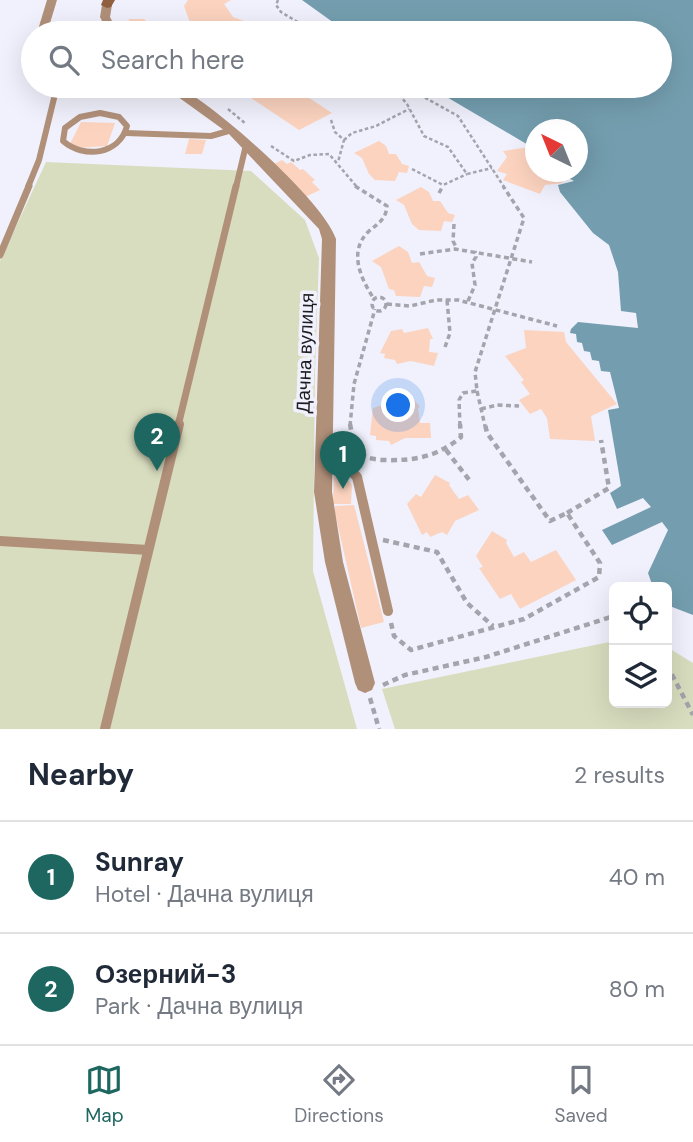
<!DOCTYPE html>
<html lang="en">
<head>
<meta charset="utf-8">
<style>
	:root { --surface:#fff; --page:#f2f2f3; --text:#1f2937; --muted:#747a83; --line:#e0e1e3; --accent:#1d6760 }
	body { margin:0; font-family:"DM Sans",sans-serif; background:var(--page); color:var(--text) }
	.controls { position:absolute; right:21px; bottom:21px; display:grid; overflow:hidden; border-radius:10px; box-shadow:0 7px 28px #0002 }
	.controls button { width:63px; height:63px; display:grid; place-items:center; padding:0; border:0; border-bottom:2px solid var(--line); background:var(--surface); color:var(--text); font:35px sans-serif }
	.compass { position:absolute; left:525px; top:119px; width:63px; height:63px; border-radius:50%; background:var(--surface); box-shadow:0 7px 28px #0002; rotate:317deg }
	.you { position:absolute; left:399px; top:406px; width:24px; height:24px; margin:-18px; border:5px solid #fff; border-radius:50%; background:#1a73e8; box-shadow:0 0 0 10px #1a73e833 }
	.badge { display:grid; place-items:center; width:46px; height:46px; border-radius:50%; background:var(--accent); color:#fff; font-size:23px; font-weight:700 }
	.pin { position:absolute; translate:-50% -58px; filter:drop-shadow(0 2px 4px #0008) }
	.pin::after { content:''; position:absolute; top:37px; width:24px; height:21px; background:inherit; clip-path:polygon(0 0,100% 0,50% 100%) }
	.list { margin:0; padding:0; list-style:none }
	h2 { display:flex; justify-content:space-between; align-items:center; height:91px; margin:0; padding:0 28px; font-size:30px }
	h2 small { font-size:23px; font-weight:400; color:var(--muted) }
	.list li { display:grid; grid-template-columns:46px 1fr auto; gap:21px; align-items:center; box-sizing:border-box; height:112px; padding:0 28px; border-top:2px solid var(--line) }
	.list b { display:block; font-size:26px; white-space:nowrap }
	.list p { margin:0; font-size:23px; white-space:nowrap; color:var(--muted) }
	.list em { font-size:23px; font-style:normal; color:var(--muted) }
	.icon { flex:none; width:38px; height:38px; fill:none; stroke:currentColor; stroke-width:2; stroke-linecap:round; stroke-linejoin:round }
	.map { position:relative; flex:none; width:693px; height:729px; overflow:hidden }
	.search { position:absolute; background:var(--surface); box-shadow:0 7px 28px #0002; left:21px; right:21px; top:21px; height:77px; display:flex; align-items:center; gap:18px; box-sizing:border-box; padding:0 24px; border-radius:38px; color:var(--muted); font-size:26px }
	.sheet { height:315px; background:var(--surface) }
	nav { display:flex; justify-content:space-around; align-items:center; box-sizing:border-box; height:98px; border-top:2px solid var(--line); background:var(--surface); font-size:19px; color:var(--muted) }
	nav a { display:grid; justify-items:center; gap:4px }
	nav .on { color:var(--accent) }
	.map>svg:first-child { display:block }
</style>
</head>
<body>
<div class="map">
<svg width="693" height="729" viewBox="0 0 693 729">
	<rect width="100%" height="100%" fill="#f0f1fc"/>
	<g fill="#d9ddbf">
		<polygon points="46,162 251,171 305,220 319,258 315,371 313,571 357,729 0,729 0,261"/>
		<polygon points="614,641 614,703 667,703 667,647 693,663 693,729 395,729 382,689"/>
	</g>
	<polygon fill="#749eaf" points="302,0 693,0 693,615 667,605 667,587 653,587 648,573 668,530 662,522 612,545 602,530 651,507 643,498 617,509 610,493 621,486 608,410 619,408 610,372 601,371 599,361 592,360 590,352 584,351 582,343 577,342 576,334 570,333 571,329 578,322 638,328 636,313 621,311 618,272 609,245 593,233 560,192 558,185 574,181 558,172 578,172 578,130 536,130 535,149 428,86 660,86 660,33 348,33"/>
	<g fill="#fbd3bf">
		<polygon points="188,0 231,0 224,4 233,17 278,33 201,33 189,20 184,6"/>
		<polygon points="128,19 144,19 155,30 155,33 141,33"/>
		<polygon points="233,86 291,86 332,113 299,130"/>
		<polygon points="81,122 115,123 107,146 77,148 70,144"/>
		<polygon points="189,139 206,140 202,154 185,154"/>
		<polygon points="379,141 386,146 389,154 396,154 402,164 409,166 407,173 399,172 395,181 375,180 369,174 362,158 354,153"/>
		<polygon points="529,147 536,156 536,172 556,172 563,183 545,185 540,194 503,180 507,174 497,171 507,157 503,151"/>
		<polygon points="282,160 287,164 291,162 300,170 303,169 315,180 312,182 320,190 305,197 272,165"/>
		<polygon points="421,187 429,192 433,201 440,201 448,213 455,215 452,222 444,221 441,231 419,230 412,224 404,205 396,200"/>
		<polygon points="399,246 408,252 412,263 419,262 427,276 435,278 432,287 424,286 420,297 396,296 394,290 389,289 381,267 372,261"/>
		<polygon points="428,328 433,339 430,339 429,352 438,353 434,366 411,361 397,364 395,360 384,358 385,354 380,353 391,331 402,329 404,333"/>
		<polygon points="524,330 564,332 566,342 617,404 591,416 595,441 550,439 547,418 541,409 530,414 519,400 530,394 521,382 524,380 505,356 526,348"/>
		<polygon points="411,396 420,407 418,408 420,423 430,423 431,438 405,438 391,445 389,441 376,440 376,436 370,435 373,408 385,404 388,407"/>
		<polygon points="339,470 352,485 351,504 333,504 334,474"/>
		<polygon points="435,475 450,483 449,485 459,499 468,495 479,510 455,521 447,535 442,532 430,537 427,532 422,535 407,504 416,494 421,497"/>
		<polygon points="354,505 384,622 361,628 335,513 335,506"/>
		<polygon points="492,531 507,540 506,543 514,557 524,552 531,562 556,550 576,580 520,609 511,594 500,599 479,568 483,567 476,556"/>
	</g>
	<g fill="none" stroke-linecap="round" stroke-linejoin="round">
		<g stroke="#a3a4ac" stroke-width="2.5" stroke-dasharray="3.5 2.5" stroke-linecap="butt">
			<polyline points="278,0 276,5 281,12 316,33"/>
			<polyline points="397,86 394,89 407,104 424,136 448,147 467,174 492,168"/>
			<polyline points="404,86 458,116 504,187"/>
			<path d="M348,88C365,96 377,99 394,89"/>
			<polyline points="444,95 459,86"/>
			<polyline points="228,109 246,124"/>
			<polyline points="331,120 335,132 344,140 338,162"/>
			<polyline points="344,140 352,133 376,126 409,109"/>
			<polyline points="271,146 294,161 310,155 329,154 357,187"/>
			<polyline points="412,169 443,185 467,174"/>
		</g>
		<g stroke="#a3a4ac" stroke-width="3.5" stroke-dasharray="5 3.5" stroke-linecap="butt">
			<path d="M355,186L387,206C386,220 377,224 368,232C348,252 361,279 374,299"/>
			<polyline points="439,193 443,186"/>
			<polyline points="454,224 453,241 456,247"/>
			<polyline points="420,254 455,249 532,262"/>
			<circle cx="379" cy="304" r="7"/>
			<polyline points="468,301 475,285 472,263 476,257 475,251"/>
			<polyline points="387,304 410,306 436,300 458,300 557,326"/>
			<polyline points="445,347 450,333 447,300"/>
			<polyline points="477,391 485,426"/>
			<polyline points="481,409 497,405 519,406"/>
			<polyline points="350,426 354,384 375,309"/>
			<polyline points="460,426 459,400 463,393 477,391 475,372 524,218 503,186"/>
		</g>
		<g stroke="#a3a4ac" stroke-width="4.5" stroke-dasharray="6 4.5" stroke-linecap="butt">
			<path d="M350,424C352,434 353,447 362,454C367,459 376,459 383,460C414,461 437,457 461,437L460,424"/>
			<polyline points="446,450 470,481"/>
			<polyline points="567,513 609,488 601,440"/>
			<polyline points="383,540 437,552 467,603 493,626"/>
			<polyline points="391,623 394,636 411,650 524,619 599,577 600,563 567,513 550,521 487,433 485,424"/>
			<polyline points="667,665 693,715"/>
			<polyline points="383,685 405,675 486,657 614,616"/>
			<polyline points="370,698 379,729"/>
		</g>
		<g stroke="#b1907a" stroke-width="6">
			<path d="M100,113L119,117L127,126C119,155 84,159 63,141L65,128L80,117Z"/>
			<polyline points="126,133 211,136 232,130"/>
			<polyline points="28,187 39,160 57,86"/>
			<polyline points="236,187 246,145"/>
		</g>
		<g stroke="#b1907a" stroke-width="7">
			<polyline points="0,255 29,186"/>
			<polyline points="178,426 236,186"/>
		</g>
		<g stroke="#b1907a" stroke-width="10">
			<polyline points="327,446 357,477 388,611"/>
			<polyline points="0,541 148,550"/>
			<polyline points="105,729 179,424"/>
		</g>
		<g fill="#b1907a" fill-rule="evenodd">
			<polygon points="47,0 57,0 47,33 37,33"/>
			<polygon points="107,2 112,5 110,17 118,33 108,33 100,17 102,5"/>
			<path d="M163,86C169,86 174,85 179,87C217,107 323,200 336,239L332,492L343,562L375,683L372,690L365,693L358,690L355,683L325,562L314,492L322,239L319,229L228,133Z"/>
		</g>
		<polygon fill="#906041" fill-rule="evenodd" points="103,0 115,0 111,7 107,8 101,5"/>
	</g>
	<g text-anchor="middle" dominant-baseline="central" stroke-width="7" stroke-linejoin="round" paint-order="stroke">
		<g font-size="19" fill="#1d1d21" stroke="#f0f1fc">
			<text transform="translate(305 353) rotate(-88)">Дачна вулиця</text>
		</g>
	</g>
</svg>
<div class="controls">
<button><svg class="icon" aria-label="locate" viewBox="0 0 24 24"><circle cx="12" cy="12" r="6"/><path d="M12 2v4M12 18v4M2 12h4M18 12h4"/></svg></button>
<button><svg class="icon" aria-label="layers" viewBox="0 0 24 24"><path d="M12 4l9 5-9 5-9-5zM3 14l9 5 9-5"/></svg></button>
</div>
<svg class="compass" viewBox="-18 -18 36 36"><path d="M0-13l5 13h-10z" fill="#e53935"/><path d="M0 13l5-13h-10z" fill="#747a83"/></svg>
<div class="you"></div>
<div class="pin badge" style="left:343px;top:489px">1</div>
<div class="pin badge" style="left:157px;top:471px">2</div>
<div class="search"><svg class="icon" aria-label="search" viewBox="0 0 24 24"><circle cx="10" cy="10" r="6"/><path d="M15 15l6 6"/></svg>Search here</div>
</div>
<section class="sheet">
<h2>Nearby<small>2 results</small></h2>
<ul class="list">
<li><span class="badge">1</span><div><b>Sunray</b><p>Hotel · Дачна вулиця</p></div><em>40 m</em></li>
<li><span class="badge">2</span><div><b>Озерний-3</b><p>Park · Дачна вулиця</p></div><em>80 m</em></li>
</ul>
</section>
<nav>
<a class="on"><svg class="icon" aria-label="map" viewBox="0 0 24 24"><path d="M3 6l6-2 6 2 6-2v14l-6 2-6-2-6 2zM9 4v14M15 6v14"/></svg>Map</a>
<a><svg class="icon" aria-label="directions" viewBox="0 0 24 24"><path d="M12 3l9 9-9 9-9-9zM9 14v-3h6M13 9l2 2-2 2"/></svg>Directions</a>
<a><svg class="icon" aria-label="saved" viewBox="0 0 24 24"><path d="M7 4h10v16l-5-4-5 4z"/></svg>Saved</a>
</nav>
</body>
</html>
